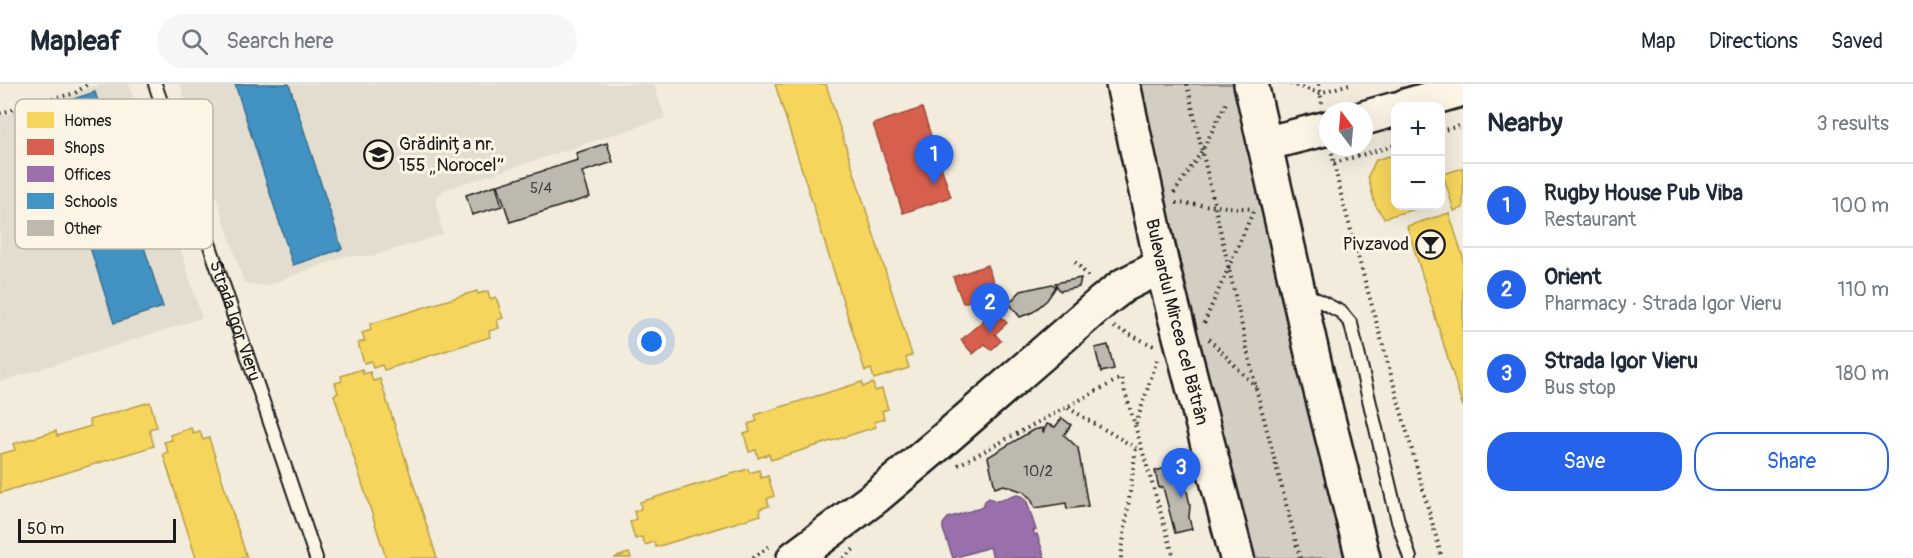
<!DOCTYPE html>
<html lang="en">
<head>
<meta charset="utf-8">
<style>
	:root { --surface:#fff; --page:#f6f6f7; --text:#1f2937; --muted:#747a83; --line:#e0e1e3; --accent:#2563eb }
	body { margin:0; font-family:Pangolin,sans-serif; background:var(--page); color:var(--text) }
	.controls { position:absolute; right:18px; top:18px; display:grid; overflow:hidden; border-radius:12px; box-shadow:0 6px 24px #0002 }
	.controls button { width:54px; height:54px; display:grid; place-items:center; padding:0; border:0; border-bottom:2px solid var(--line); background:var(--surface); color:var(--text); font:30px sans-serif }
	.compass { position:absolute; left:1319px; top:18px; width:54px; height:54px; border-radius:50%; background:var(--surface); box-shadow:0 6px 24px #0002; rotate:344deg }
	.scale { position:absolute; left:18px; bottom:15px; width:158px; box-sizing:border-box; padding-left:6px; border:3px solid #1c1c1c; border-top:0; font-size:16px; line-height:21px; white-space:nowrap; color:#1c1c1c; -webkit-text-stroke:4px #fcf5e5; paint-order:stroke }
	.you { position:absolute; left:652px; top:258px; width:21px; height:21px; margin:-15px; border:4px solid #fff; border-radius:50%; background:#1a73e8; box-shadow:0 0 0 9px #1a73e833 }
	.badge { display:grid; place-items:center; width:39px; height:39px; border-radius:50%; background:var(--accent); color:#fff; font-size:20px; font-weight:700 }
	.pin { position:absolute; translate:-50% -50px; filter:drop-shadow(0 2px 3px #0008) }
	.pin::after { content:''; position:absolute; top:32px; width:21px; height:18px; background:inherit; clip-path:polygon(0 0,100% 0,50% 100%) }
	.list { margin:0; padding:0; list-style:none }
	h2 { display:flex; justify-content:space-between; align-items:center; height:78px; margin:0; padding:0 24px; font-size:26px }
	h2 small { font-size:20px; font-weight:400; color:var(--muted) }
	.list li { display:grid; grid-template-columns:39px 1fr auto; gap:18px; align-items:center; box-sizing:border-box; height:84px; padding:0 24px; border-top:2px solid var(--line) }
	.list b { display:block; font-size:22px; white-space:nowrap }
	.list p { margin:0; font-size:20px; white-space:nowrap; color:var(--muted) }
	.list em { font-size:20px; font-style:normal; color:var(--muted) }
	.actions { display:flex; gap:12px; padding:18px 24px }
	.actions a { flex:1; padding:14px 0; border:2px solid var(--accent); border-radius:24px; text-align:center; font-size:21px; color:var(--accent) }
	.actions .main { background:var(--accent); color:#fff }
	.icon { flex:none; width:33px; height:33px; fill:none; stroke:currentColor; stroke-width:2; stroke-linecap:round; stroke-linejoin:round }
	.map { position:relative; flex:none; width:1463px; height:474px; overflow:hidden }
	header { display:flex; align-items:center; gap:36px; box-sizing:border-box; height:84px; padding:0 30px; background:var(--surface); border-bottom:2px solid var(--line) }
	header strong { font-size:28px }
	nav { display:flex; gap:33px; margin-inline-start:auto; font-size:21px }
	.search { width:420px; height:54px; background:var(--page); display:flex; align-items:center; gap:15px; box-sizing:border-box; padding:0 21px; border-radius:33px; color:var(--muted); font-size:22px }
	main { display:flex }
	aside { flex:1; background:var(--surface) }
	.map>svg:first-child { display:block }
</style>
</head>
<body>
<header>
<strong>Mapleaf</strong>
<div class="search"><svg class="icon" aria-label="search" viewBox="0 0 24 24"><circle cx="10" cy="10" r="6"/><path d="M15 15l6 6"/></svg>Search here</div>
<nav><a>Map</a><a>Directions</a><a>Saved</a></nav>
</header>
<main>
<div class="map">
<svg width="1463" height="474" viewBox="0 0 1463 474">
	<rect width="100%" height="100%" fill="#f3ecdd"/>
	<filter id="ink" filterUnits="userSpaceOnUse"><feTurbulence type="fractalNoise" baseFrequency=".0167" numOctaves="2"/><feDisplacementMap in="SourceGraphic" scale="12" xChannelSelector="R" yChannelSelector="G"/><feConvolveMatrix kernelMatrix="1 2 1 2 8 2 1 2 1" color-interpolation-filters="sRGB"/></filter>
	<g filter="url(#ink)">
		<g fill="#e3ddcf">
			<polygon points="102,0 129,0 202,234 0,298 0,32"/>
			<polygon points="180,0 654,0 665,34 444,106 435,115 443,150 373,172 346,172 265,202 244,199"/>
		</g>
		<polygon fill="#d3cec1" stroke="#78756e" stroke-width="1.5" points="1141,0 1234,0 1287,242 1344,474 1253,474 1167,123"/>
		<g fill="#f6d55c" stroke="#b59e49" stroke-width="1.5">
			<polygon points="775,0 826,0 912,271 906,274 909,284 874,295 871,285 865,287"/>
			<polygon points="1396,70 1396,122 1426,122 1384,134 1375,121 1368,92 1376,76"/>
			<polygon points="1463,84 1463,124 1454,127 1443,90"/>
			<polygon points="1449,129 1463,173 1463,323 1407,142"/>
			<polygon points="477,207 478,210 488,207 490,215 496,213 503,234 497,236 499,244 489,247 490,253 384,286 382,281 373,284 371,277 364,279 358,259 365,257 362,249 371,246 370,240"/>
			<polygon points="362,285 363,290 370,288 373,297 380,295 437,474 386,474 334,311 338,309 335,299 342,297 341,292"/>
			<polygon points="862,298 863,303 873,299 875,307 882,305 888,325 882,327 884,335 874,338 876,343 771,376 769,370 758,374 756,366 749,368 744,350 750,348 748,340 757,337 755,331"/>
			<polygon points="150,318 157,343 149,345 154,362 0,409 0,370 15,366 13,360 56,347 57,352 91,342 89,336"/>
			<polygon points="191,344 193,349 200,347 203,356 209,354 247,474 196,474 163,370 168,368 164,358 172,356 170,351"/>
			<polygon points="748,385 750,389 759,386 761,394 768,392 774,412 767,415 769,422 759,425 761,431 656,463 654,458 645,461 642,453 635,455 630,438 636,435 634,427 641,425 640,418"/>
			<polygon points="629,469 631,474 614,474"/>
		</g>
		<g fill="#d6604d" stroke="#9e4c3e" stroke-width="1.5">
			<polygon points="922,24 951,113 903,129 873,40"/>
			<polygon points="987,181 997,207 963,219 953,193"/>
			<polygon points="995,226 1007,239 995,250 1001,257 991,266 985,260 973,270 961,256"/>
		</g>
		<polygon fill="#9970ab" stroke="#745780" stroke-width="1.5" points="1017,411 1022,412 1026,415 1036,446 1033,447 1035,451 1037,450 1045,474 993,474 990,463 953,474 943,445 943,440 948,434 983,423 985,417 989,414 996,417"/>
		<g fill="#4393c3" stroke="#376f91" stroke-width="1.5">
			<polygon points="235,0 289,0 342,165 293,181"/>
			<polygon points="95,8 163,223 114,239 46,24"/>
		</g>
		<g fill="#beb9ae" stroke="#1c1c1c" stroke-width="1.5">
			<polygon points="607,59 613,78 582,88 590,113 510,138 498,101 578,76 576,69"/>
			<polygon points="496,101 502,122 472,131 466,111"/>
			<polygon points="1081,194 1079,203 1060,207 1055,199"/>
			<polygon points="1052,200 1056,203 1047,216 1033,228 1020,233 1009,219 1021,207"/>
			<polygon points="1108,261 1114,285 1101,288 1095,264"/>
			<polygon points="1062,334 1071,341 1064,351 1078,364 1088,422 1067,425 1066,419 1035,424 1031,415 1024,408 1004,401 995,404 988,373 1033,346 1043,344 1043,349 1047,340 1055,343"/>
			<polygon points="1176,381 1179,394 1187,407 1190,421 1189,434 1192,445 1175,449 1163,403 1159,404 1155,387"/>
		</g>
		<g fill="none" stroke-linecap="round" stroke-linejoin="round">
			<defs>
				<g id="lane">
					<path id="s1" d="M155,0L316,474"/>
					<polyline points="1304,209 1341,228 1351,240 1398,437 1410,474"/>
				</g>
				<g id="secondary">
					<polyline points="1405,22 1463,5"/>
					<polyline points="1364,34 1396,25"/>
					<polyline points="1264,60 1328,44"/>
					<polyline points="794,474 877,412 941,358 1102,218 1124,201 1162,182"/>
				</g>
				<g id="primary">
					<path id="s2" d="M1123,0L1162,182L1237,474"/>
					<polyline points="1251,0 1317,291 1363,474"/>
				</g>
			</defs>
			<use href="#lane" stroke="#1c1c1c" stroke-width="16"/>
			<use href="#secondary" stroke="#1c1c1c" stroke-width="38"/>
			<use href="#primary" stroke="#1c1c1c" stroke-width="38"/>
			<g stroke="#1c1c1c" stroke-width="4" stroke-dasharray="1.5 4.5" stroke-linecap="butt">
				<polyline points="1187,0 1256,304 1300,474"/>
				<polyline points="1290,0 1320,9 1349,0"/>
				<polyline points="1319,0 1322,20"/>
				<polyline points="0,29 75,9 88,0"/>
				<polyline points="1440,47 1463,41"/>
				<polyline points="1332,69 1340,107 1442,474"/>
				<polyline points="1334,79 1396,61"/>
				<polyline points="1174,109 1202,67 1227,17"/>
				<polyline points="1176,119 1254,125"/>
				<polyline points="1075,178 1091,195"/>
				<polyline points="1204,239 1253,128"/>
				<polyline points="1114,243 1156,263"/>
				<polyline points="1209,255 1256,303"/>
				<polyline points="1068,324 1136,364"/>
				<polyline points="1136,340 1158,273"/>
				<polyline points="958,381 1121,294 1174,474"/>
				<polyline points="753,474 770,462"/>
				<polyline points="843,474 854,465"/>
				<polyline points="1121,474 1136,364"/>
			</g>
			<use href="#lane" stroke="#fcf5e5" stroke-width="12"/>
			<use href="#secondary" stroke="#fcf5e5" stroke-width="33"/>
			<use href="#primary" stroke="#fcf5e5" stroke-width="33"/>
		</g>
	</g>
	<defs>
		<symbol id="school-ring" viewBox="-11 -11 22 22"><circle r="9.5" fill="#fcf5e5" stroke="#1c1c1c" stroke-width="1.5"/><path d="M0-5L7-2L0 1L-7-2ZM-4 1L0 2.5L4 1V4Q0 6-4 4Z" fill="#1c1c1c"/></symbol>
		<symbol id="bar-ring" viewBox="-11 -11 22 22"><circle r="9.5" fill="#fcf5e5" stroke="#1c1c1c" stroke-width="1.5"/><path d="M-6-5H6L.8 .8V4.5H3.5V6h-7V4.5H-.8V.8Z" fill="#1c1c1c"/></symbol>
	</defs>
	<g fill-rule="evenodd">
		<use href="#school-ring" x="362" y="54" width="33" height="33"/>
		<use href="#bar-ring" x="1414" y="144" width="33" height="33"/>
	</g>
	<g text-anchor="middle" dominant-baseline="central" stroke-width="6" stroke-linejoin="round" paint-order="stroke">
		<g font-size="15" fill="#444340">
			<text x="541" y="104">5/4</text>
			<text x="1038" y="387">10/2</text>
		</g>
		<g font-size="18" fill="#1c1c1c" stroke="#fcf5e5" text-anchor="start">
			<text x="399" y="60">Grădinița nr.<tspan x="399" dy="21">155 „Norocel”</tspan></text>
			<text x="1409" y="160" text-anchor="end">Pivzavod</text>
		</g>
		<g font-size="18" fill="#1c1c1c" stroke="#fcf5e5">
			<text stroke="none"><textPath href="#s1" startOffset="250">Strada Igor Vieru</textPath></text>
			<text stroke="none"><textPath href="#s2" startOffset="244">Bulevardul Mircea cel Bătrân</textPath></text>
		</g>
	</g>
	<rect x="15" y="15" width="198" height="150" rx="9" fill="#fcf5e5" stroke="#b9b4a9" stroke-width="1.5"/>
	<rect x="27" y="28" width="27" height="16" fill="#f6d55c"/>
	<rect x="27" y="55" width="27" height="16" fill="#d6604d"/>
	<rect x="27" y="82" width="27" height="16" fill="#9970ab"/>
	<rect x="27" y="109" width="27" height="16" fill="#4393c3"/>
	<rect x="27" y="136" width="27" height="16" fill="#beb9ae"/>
	<g font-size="16" fill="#1c1c1c">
		<text x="64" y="42">Homes</text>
		<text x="64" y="69">Shops</text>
		<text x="64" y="96">Offices</text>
		<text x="64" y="123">Schools</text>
		<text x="64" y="150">Other</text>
	</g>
</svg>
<div class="controls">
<button>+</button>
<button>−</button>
</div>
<svg class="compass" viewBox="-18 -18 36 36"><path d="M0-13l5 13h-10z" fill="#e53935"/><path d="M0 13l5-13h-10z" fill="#747a83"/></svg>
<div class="scale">50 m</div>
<div class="you"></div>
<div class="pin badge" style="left:934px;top:101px">1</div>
<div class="pin badge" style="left:990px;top:249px">2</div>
<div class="pin badge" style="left:1181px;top:414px">3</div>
</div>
<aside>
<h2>Nearby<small>3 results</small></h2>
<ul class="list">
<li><span class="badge">1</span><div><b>Rugby House Pub Viba</b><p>Restaurant</p></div><em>100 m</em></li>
<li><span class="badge">2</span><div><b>Orient</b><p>Pharmacy · Strada Igor Vieru</p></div><em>110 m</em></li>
<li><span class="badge">3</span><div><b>Strada Igor Vieru</b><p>Bus stop</p></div><em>180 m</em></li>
</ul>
<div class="actions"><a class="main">Save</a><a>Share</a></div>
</aside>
</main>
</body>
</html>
